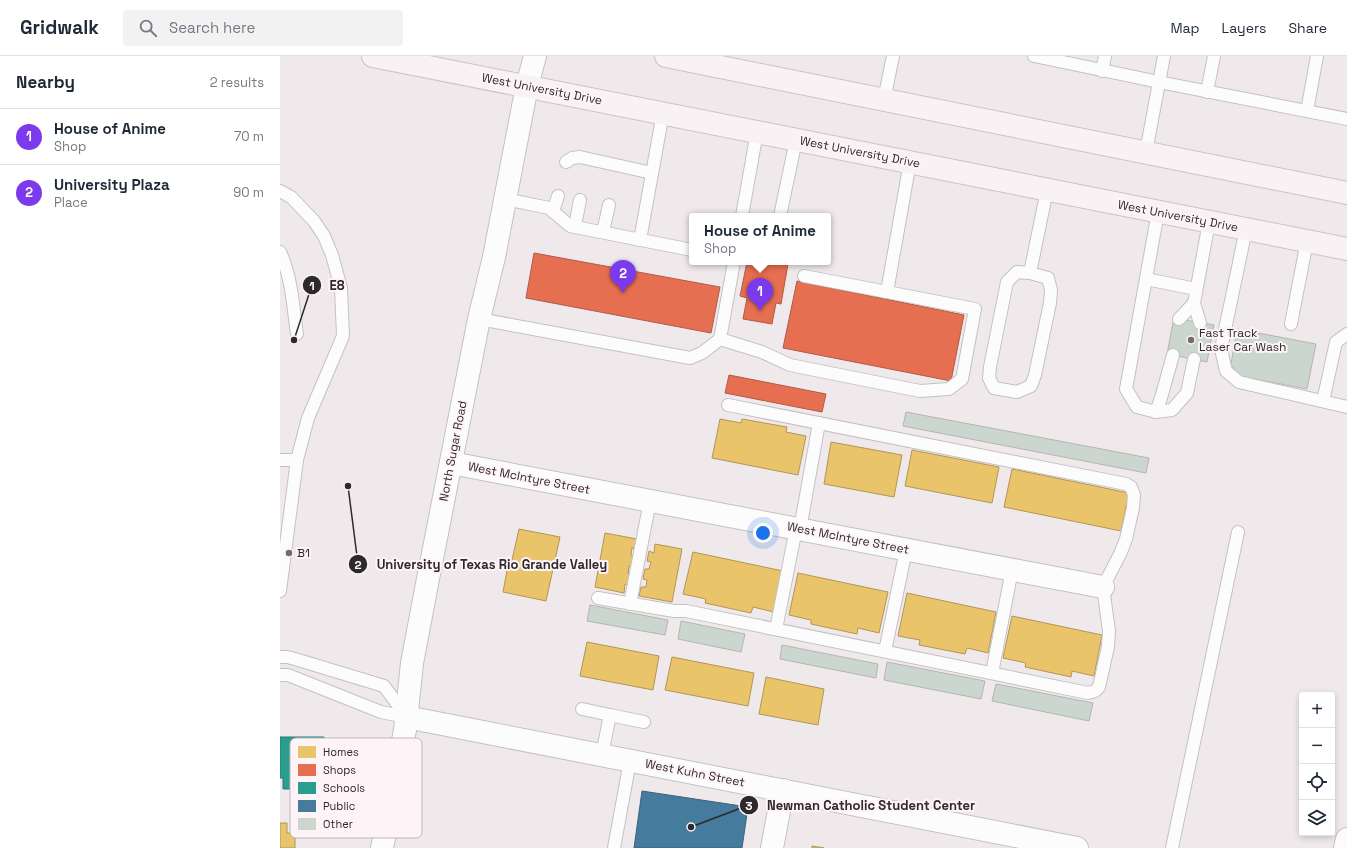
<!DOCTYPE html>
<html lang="en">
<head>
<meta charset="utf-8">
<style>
	:root { --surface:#fff; --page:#f2f2f3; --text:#1f2937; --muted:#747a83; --line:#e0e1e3; --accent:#7c3aed }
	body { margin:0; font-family:"Space Grotesk",sans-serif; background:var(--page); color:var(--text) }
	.controls { position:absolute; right:12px; bottom:12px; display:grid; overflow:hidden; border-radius:4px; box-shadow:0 2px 6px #0003 }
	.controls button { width:36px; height:36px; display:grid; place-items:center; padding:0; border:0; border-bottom:1px solid var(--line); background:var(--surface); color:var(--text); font:20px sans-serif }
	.you { position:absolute; left:483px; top:477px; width:14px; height:14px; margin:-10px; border:3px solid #fff; border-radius:50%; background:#1a73e8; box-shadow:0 0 0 6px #1a73e833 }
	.badge { display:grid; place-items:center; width:26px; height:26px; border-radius:50%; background:var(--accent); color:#fff; font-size:13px; font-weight:700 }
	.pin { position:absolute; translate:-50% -33px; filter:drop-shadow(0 1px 2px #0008) }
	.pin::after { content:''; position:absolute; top:21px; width:14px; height:12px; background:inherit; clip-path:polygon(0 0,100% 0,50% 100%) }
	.popup { position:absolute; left:409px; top:157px; width:142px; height:52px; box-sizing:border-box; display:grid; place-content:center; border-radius:4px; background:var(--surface); filter:drop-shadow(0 1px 3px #0005); font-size:13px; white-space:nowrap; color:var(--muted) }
	.popup b { font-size:15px; color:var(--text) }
	.popup::after { content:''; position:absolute; left:50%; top:100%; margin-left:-8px; border:8px solid transparent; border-top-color:var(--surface) }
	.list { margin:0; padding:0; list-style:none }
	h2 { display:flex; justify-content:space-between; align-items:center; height:52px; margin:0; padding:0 16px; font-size:17px }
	h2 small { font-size:13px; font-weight:400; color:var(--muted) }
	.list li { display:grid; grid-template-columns:26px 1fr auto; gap:12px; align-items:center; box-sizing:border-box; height:56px; padding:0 16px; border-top:1px solid var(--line) }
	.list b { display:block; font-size:15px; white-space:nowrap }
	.list p { margin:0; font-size:13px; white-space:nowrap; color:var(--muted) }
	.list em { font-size:13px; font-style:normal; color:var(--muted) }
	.icon { flex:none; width:22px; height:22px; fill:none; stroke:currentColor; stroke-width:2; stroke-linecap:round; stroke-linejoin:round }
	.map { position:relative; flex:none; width:1067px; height:792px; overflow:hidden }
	header { display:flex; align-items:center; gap:24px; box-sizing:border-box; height:56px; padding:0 20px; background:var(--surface); border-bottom:1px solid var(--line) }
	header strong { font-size:19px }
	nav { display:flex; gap:22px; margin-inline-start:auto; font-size:14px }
	.search { width:280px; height:36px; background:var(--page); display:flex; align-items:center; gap:10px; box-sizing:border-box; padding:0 14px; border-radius:4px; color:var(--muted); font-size:15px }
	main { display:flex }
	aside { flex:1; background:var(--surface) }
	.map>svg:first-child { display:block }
</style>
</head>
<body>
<header>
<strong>Gridwalk</strong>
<div class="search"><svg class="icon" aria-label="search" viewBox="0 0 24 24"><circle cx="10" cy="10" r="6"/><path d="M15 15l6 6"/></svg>Search here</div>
<nav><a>Map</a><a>Layers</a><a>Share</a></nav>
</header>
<main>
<aside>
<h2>Nearby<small>2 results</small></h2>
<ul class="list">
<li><span class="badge">1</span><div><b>House of Anime</b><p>Shop</p></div><em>70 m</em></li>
<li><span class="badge">2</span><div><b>University Plaza</b><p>Place</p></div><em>90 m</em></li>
</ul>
</aside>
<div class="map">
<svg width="1067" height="792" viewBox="0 0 1067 792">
	<rect width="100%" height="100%" fill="#efe9ec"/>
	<g fill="#e9c46a" stroke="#b19657">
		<polygon points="440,363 461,367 462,363 507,371 506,376 526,380 518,419 432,402"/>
		<polygon points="551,386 622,399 614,441 544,428"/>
		<polygon points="632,394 719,411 712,447 625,430"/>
		<polygon points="732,413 849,437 841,475 724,451"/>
		<polygon points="239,473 280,481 266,545 223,536 229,504 232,504"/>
		<polygon points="325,477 357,483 355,493 352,492 351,499 355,500 353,511 349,510 348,518 351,518 349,529 345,528 344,537 315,531"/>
		<polygon points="375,488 402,493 392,546 359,540 361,531 366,531 367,524 363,523 365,513 369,513 371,506 367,505 369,495 374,497"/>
		<polygon points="413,496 503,515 494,556 473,551 471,557 425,547 426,543 403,538"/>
		<polygon points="518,517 608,536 599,577 578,572 577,578 531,568 531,564 509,559"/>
		<polygon points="627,537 716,556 708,597 687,592 685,598 639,589 640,584 618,580"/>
		<polygon points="732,560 822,579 814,620 792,615 791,621 745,611 746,607 723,602"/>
		<polygon points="307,586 379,600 373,634 300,620"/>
		<polygon points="392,601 474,617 468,650 385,634"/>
		<polygon points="486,621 544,633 538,669 479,658"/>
		<polygon points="0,767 7,767 7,777 15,777 15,792 0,792"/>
		<polygon points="532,790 544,792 532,792"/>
	</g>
	<g fill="#e76f51" stroke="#b05a46">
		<polygon points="254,197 440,231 431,277 246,242"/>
		<polygon points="467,206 496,206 508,208 501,248 496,247 492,268 463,263 467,242 460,240"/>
		<polygon points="517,225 684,259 671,325 503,292"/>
		<polygon points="449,319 546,338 542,356 445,337"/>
	</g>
	<polygon fill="#2a9d8f" stroke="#2b7a71" points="0,681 44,681 44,722 21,722 21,733 3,733 3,722 0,722"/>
	<polygon fill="#457b9d" stroke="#3e627b" points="362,735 468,751 462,792 354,792"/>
	<g fill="#cbd7ce" stroke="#b5b4b4">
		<polygon points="894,262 934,269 927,306 887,298"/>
		<polygon points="957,273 1036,288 1027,333 959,320 951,308"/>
		<polygon points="626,356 869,402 866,417 623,370"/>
		<polygon points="310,549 388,564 385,579 307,565"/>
		<polygon points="401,565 465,578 461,596 398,583"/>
		<polygon points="502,589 598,608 596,622 500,603"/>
		<polygon points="607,606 705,625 701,643 604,624"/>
		<polygon points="716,628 813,647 809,665 712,645"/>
	</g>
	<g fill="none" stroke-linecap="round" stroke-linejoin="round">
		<defs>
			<g id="service">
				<polyline points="754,0 879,26 1067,63"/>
				<polyline points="822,15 825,0"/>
				<polyline points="927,36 934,0"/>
				<polyline points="604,44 613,0"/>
				<polyline points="1027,55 1037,0"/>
				<polyline points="866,96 884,0"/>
				<polyline points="286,106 292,102 300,101 372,117"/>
				<polyline points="0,135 11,141 34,165 44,180 52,199 61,232 63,280 28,362 17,404 0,535"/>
				<polyline points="225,143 269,152 290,170 412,194"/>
				<polyline points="273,156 278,140"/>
				<polyline points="878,156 846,333 857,351 876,356 892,354 907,337 914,303"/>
				<polyline points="462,160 477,76"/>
				<polyline points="500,160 516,84"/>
				<polyline points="295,170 300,144"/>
				<polyline points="966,173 941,293 946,315 959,326 1067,351"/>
				<polyline points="323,176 329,149"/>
				<polyline points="360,184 383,57"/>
				<path d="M0,196C12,222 13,251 17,278"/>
				<polygon points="737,216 750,217 768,222 771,234 770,247 755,319 751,330 737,336 714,332 709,322 710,311 727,226"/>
				<polyline points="750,217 767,134"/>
				<polyline points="866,223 916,233"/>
				<polyline points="607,236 630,106"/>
				<polyline points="199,263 410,302 422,297 440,283 454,206"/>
				<polyline points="899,263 914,247"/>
				<polyline points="920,267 914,247 929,166"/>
				<polyline points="1011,268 1027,185"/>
				<polyline points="440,283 482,296 510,309 640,335 669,333 682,323 695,253 524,220"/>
				<polyline points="1043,345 1056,286 1067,278"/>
				<polyline points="876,356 881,342 893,299"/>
				<polyline points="0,404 17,404"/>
				<polyline points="520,473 539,367"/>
				<polyline points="318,542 394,555 406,555 808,637 815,635 819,631 828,591 829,575 823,531 841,496 846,483 853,452 854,439 851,431 846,428 448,349"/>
				<polyline points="350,548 370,445"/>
				<polyline points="496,573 516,473"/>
				<polyline points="605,595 626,494"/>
				<polyline points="0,601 7,601 15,603 104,630 126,660"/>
				<polyline points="712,617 732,514"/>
				<polyline points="0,619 8,619 101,656 126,661"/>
				<polyline points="302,653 330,659 322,699"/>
				<polyline points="330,659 364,666"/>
				<polyline points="334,792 350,705"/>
				<polyline points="892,792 958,476"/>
			</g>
			<g id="minor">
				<polyline points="171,407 823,531"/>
				<polyline points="126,661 797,792"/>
				<polyline points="492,792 503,734"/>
				<polyline points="1065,792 1067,783"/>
			</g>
			<polyline id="tertiary" points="102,792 125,674 132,607 147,528 199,263 214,201 247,30 255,0"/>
			<g id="primary">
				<polyline points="93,0 1067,193"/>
				<polyline points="386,0 1067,137"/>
			</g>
		</defs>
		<use href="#service" stroke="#c5c1c3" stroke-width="14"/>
		<use href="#minor" stroke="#c5c1c3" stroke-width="24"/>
		<use href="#tertiary" stroke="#c5c1c3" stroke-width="24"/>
		<use href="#primary" stroke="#c8c4c5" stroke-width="24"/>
		<use href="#service" stroke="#fdfcfc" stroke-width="12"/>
		<use href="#minor" stroke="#fdfcfc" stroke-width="22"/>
		<use href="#tertiary" stroke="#fdfcfc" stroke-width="22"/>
		<use href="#primary" stroke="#f8f2f5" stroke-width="22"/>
	</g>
	<g fill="#726c6f" stroke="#fef4f8" stroke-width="1.5">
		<circle cx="911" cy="284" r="4"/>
		<circle cx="9" cy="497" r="4"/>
	</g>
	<g text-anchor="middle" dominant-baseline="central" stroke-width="4" stroke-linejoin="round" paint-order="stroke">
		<g font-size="12" fill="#2e292b" stroke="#fef4f8">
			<text transform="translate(262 33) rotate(11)">West University Drive</text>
			<text transform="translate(580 96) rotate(11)">West University Drive</text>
			<text transform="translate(898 160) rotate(11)">West University Drive</text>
			<text transform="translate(173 395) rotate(-79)">North Sugar Road</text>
			<text transform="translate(249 422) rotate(11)">West McIntyre Street</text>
			<text transform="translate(568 482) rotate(11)">West McIntyre Street</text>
			<text transform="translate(415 717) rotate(11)">West Kuhn Street</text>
		</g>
		<g font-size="12" fill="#2e292b" stroke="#fef4f8" text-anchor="start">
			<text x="919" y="277">Fast Track<tspan x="919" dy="14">Laser Car Wash</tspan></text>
			<text x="17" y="497">B1</text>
		</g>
	</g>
	<rect x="10" y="682" width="132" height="100" rx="6" fill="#fef4f8" stroke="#c0b7ba" stroke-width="1"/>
	<rect x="18" y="690" width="18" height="12" fill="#e9c46a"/>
	<rect x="18" y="708" width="18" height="12" fill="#e76f51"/>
	<rect x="18" y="726" width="18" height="12" fill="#2a9d8f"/>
	<rect x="18" y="744" width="18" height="12" fill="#457b9d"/>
	<rect x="18" y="762" width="18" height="12" fill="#cbd7ce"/>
	<g font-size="11" fill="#2e292b">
		<text x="43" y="700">Homes</text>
		<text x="43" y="718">Shops</text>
		<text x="43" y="736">Schools</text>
		<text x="43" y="754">Public</text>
		<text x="43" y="772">Other</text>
	</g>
	<path fill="none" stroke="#2e292b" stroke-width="1.5" d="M14 284L32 229M68 430L78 508M411 771L469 749"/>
	<g fill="#2e292b" stroke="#fef4f8" stroke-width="1.5">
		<circle cx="14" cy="284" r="4"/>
		<circle cx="68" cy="430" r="4"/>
		<circle cx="411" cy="771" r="4"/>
		<circle cx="32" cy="229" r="10"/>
		<circle cx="78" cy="508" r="10"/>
		<circle cx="469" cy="749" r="10"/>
	</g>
	<g font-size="12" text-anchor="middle" font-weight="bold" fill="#fff">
		<text x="32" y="234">1</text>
		<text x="78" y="513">2</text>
		<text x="469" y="754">3</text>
	</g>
	<g font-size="13" text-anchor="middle" font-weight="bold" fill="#2e292b" stroke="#fef4f8" stroke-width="4" stroke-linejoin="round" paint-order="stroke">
		<text x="57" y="234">E8</text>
		<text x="212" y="513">University of Texas Rio Grande Valley</text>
		<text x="591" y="754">Newman Catholic Student Center</text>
	</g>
</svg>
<div class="controls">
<button>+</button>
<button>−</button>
<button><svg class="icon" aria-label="locate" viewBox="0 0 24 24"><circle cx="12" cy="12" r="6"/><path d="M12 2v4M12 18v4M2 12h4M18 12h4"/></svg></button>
<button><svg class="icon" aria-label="layers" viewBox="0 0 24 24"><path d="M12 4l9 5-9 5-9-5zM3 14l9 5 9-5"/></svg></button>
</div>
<div class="you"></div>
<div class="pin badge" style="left:480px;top:255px">1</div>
<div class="popup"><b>House of Anime</b>Shop</div>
<div class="pin badge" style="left:343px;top:237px">2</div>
</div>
</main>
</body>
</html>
